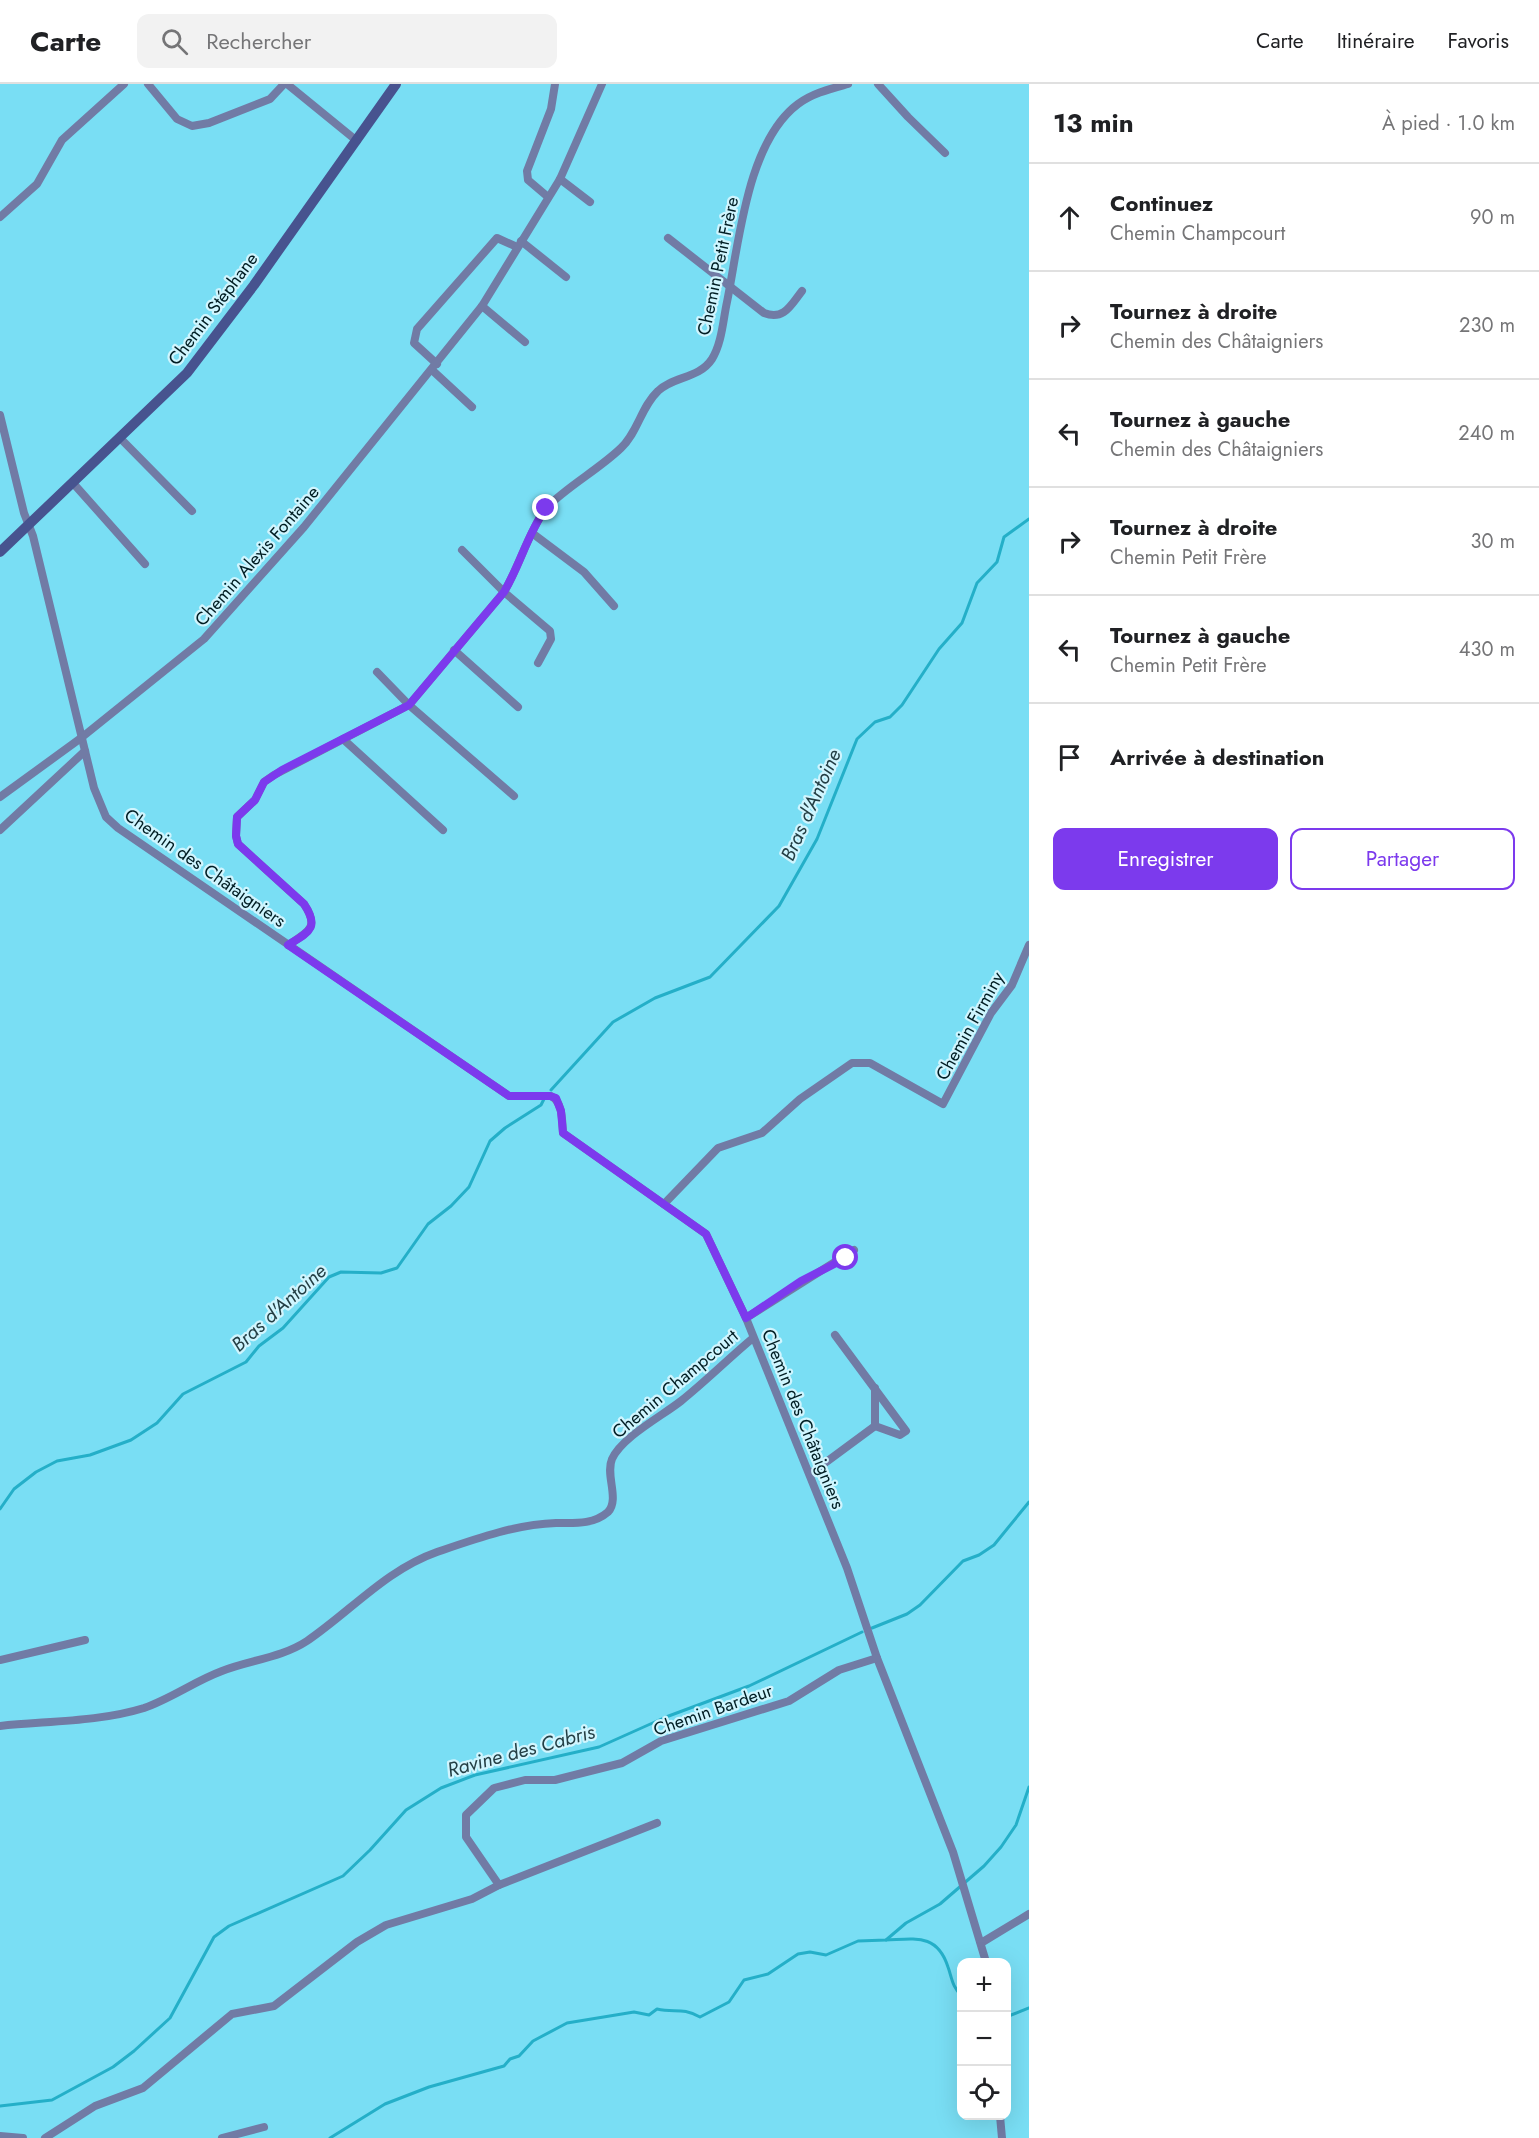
<!DOCTYPE html>
<html lang="fr">
<head>
<meta charset="utf-8">
<style>
	:root { --surface:#fff; --page:#f2f2f2; --text:#202124; --muted:#757577; --line:#e0e0e0; --accent:#7c3aed }
	body { margin:0; font-family:Jost,sans-serif; background:var(--page); color:var(--text) }
	.controls { position:absolute; right:18px; bottom:18px; display:grid; overflow:hidden; border-radius:12px; box-shadow:0 6px 24px #0002 }
	.controls button { width:54px; height:54px; display:grid; place-items:center; padding:0; border:0; border-bottom:2px solid var(--line); background:var(--surface); color:var(--text); font:30px sans-serif }
	.stop { position:absolute; width:18px; height:18px; margin:-14px; border:4px solid #7c3aed; border-radius:50%; background:#fff }
	.stop.end { background:#7c3aed; border-color:#fff; box-shadow:0 2px 6px #0008 }
	.list { margin:0; padding:0; list-style:none }
	h2 { display:flex; justify-content:space-between; align-items:center; height:78px; margin:0; padding:0 24px; font-size:26px }
	h2 small { font-size:20px; font-weight:400; color:var(--muted) }
	.list li { display:grid; grid-template-columns:39px 1fr auto; gap:18px; align-items:center; box-sizing:border-box; height:108px; padding:0 24px; border-top:2px solid var(--line) }
	.list b { display:block; font-size:22px; white-space:nowrap }
	.list p { margin:0; font-size:20px; white-space:nowrap; color:var(--muted) }
	.list em { font-size:20px; font-style:normal; color:var(--muted) }
	.actions { display:flex; gap:12px; padding:18px 24px }
	.actions a { flex:1; padding:14px 0; border:2px solid var(--accent); border-radius:12px; text-align:center; font-size:21px; color:var(--accent) }
	.actions .main { background:var(--accent); color:#fff }
	.icon { flex:none; width:33px; height:33px; fill:none; stroke:currentColor; stroke-width:2; stroke-linecap:round; stroke-linejoin:round }
	.map { position:relative; flex:none; width:1029px; height:2054px; overflow:hidden }
	header { display:flex; align-items:center; gap:36px; box-sizing:border-box; height:84px; padding:0 30px; background:var(--surface); border-bottom:2px solid var(--line) }
	header strong { font-size:28px }
	nav { display:flex; gap:33px; margin-inline-start:auto; font-size:21px }
	.search { width:420px; height:54px; background:var(--page); display:flex; align-items:center; gap:15px; box-sizing:border-box; padding:0 21px; border-radius:12px; color:var(--muted); font-size:22px }
	main { display:flex }
	aside { flex:1; background:var(--surface) }
	.map>svg:first-child { display:block }
</style>
</head>
<body>
<header>
<strong>Carte</strong>
<div class="search"><svg class="icon" aria-label="search" viewBox="0 0 24 24"><circle cx="10" cy="10" r="6"/><path d="M15 15l6 6"/></svg>Rechercher</div>
<nav><a>Carte</a><a>Itinéraire</a><a>Favoris</a></nav>
</header>
<main>
<div class="map">
<svg width="1029" height="2054" viewBox="0 0 1029 2054">
	<rect width="100%" height="100%" fill="#79def4"/>
	<g fill="none" stroke-linecap="round" stroke-linejoin="round">
		<g stroke="#24afc8" stroke-width="3">
			<polyline points="551,1006 613,938 655,914 710,893 779,822 817,755 857,655 875,638 890,633 902,621 939,565 962,539 977,499 997,478 1004,453 1029,435"/>
			<polyline points="0,1425 14,1405 36,1388 57,1377 90,1371 131,1356 157,1339 183,1310 246,1278 259,1262 283,1244 329,1193 341,1188 381,1189 397,1184 428,1140 451,1122 469,1103 490,1057 505,1044 541,1021 544,1015"/>
			<polyline points="872,1544 907,1530 920,1521 963,1477 979,1471 994,1461 1029,1418"/>
			<path d="M886,1856C915,1855 937,1849 948,1883C952,1894 952,1903 962,1912"/>
			<polyline points="1006,1933 1029,1924"/>
			<polyline points="0,2022 52,2016 113,1983 134,1967 170,1934 214,1853 229,1842 343,1792 370,1766 406,1726 441,1704 475,1691 599,1663 666,1633 749,1602 862,1548"/>
			<path d="M330,2054L385,2020L429,2003L504,1982L510,1975L519,1972L533,1957L567,1939L634,1928L649,1931L657,1925C675,1929 682,1923 700,1933L729,1918L744,1896L768,1890L798,1870L810,1868L826,1871L858,1857L886,1856L906,1839L940,1820L984,1782L1001,1763L1016,1741L1029,1703"/>
		</g>
		<g stroke="#717ba5" stroke-width="8">
			<polyline points="148,0 177,35 192,42 209,39 270,15 284,0"/>
			<polyline points="287,0 357,57"/>
			<polyline points="878,0 908,33 945,69"/>
			<polyline points="560,95 590,118"/>
			<polyline points="548,113 528,96 527,87 551,25 555,0"/>
			<polyline points="0,133 37,100 62,56 124,0"/>
			<path d="M668,154L764,229C784,237 791,221 802,207"/>
			<polyline points="521,157 566,193"/>
			<polyline points="482,222 525,258"/>
			<polyline points="437,280 414,259 417,245 497,154 517,163"/>
			<polyline points="432,286 472,323"/>
			<path d="M0,331L24,429L33,452L94,704L106,733L118,744L509,1012H551C563,1018 562,1037 563,1049L706,1150L746,1234L847,1484L877,1574L953,1768L986,1878"/>
			<polyline points="120,354 192,427"/>
			<polyline points="73,399 145,480"/>
			<polyline points="532,449 584,488 614,522"/>
			<polyline points="462,466 504,508 550,547 551,555 538,579"/>
			<polyline points="454,566 518,623"/>
			<polyline points="377,588 409,621 514,712"/>
			<polyline points="343,655 443,746"/>
			<polyline points="0,713 81,654 204,555 304,443 482,222 560,95 602,0"/>
			<polyline points="0,746 85,667"/>
			<path d="M288,861C308,848 320,844 304,820L238,760L236,752L237,733L255,716L264,698L274,691L409,621L504,508C520,481 528,449 546,424C569,401 598,386 621,364C638,348 641,323 658,307C673,292 699,295 712,275C722,259 723,236 727,218C739,159 747,58 798,20C813,9 830,5 848,0"/>
			<polyline points="664,1120 718,1064 762,1049 800,1015 852,979 870,979 943,1020 991,929 1012,901 1029,861"/>
			<polyline points="746,1234 854,1166"/>
			<polyline points="835,1251 906,1347 900,1351 875,1342"/>
			<polyline points="810,1390 875,1342 875,1304"/>
			<polyline points="0,1576 85,1556"/>
			<path d="M0,1642C46,1637 99,1638 144,1624C172,1614 195,1597 222,1587C250,1576 281,1574 307,1557C351,1527 386,1486 437,1468C475,1455 517,1440 556,1439C574,1439 593,1441 608,1428C620,1415 605,1391 612,1375C622,1353 662,1332 681,1317C706,1297 729,1274 753,1254"/>
			<polyline points="499,1801 657,1739"/>
			<polyline points="981,1859 1029,1830"/>
			<polyline points="1000,2032 1002,2054"/>
			<polyline points="0,2052 23,2054"/>
			<polyline points="45,2054 95,2022 143,2004 232,1930 274,1922 357,1858 386,1841 472,1815 499,1801 466,1753 466,1731 494,1704 525,1696 555,1696 622,1679 661,1657 789,1617 839,1586 877,1574"/>
			<polyline points="222,2054 264,2043"/>
		</g>
		<polyline stroke="#47538f" stroke-width="10" points="0,468 187,289 254,201 396,0"/>
	</g>
	<g fill="none" stroke-linecap="round" stroke-linejoin="round">
		<path stroke="#7c3aed" stroke-width="8" d="M546,424C528,449 520,481 504,508L409,621L282,686L264,698L255,716L237,733L236,752L238,760L304,820C320,844 309,848 288,861L509,1012H550L556,1014L561,1027L563,1049L706,1150L746,1234L801,1197L846,1174"/>
	</g>
	<g text-anchor="middle" dominant-baseline="central" stroke-width="4.5" stroke-linejoin="round" paint-order="stroke">
		<g font-size="18" fill="#001d23" stroke="#d0f5fe">
			<text transform="translate(718 182) rotate(-78)">Chemin Petit Frère</text>
			<text transform="translate(213 225) rotate(-53)">Chemin Stéphane</text>
			<text transform="translate(257 472) rotate(-49)">Chemin Alexis Fontaine</text>
			<text transform="translate(205 784) rotate(35)">Chemin des Châtaigniers</text>
			<text transform="translate(970 942) rotate(-61)">Chemin Firminy</text>
			<text transform="translate(675 1300) rotate(-40)">Chemin Champcourt</text>
			<text transform="translate(803 1335) rotate(68)">Chemin des Châtaigniers</text>
			<text transform="translate(713 1626) rotate(-19)">Chemin Bardeur</text>
		</g>
		<g font-size="20" font-style="italic" fill="#243f45" stroke="#d0f5fe">
			<text transform="translate(811 721) rotate(-66)">Bras d'Antoine</text>
			<text transform="translate(279 1224) rotate(-42)">Bras d'Antoine</text>
			<text transform="translate(521 1667) rotate(-15)">Ravine des Cabris</text>
		</g>
	</g>
</svg>
<div class="controls">
<button>+</button>
<button>−</button>
<button><svg class="icon" aria-label="locate" viewBox="0 0 24 24"><circle cx="12" cy="12" r="6"/><path d="M12 2v4M12 18v4M2 12h4M18 12h4"/></svg></button>
</div>
<div class="stop" style="left:846px;top:1174px"></div>
<div class="stop end" style="left:546px;top:424px"></div>
</div>
<aside>
<h2>13 min<small>À pied · 1.0 km</small></h2>
<ul class="list">
<li><svg class="icon" aria-label="ahead" viewBox="0 0 24 24"><path d="M12 20V5M6 11l6-6 6 6"/></svg><div><b>Continuez</b><p>Chemin Champcourt</p></div><em>90 m</em></li>
<li><svg class="icon" aria-label="right" viewBox="0 0 24 24"><path d="M7 20v-9h11M14 6l5 5-5 5"/></svg><div><b>Tournez à droite</b><p>Chemin des Châtaigniers</p></div><em>230 m</em></li>
<li><svg class="icon" aria-label="left" viewBox="0 0 24 24"><path d="M17 20v-9H6M10 6l-5 5 5 5"/></svg><div><b>Tournez à gauche</b><p>Chemin des Châtaigniers</p></div><em>240 m</em></li>
<li><svg class="icon" aria-label="right" viewBox="0 0 24 24"><path d="M7 20v-9h11M14 6l5 5-5 5"/></svg><div><b>Tournez à droite</b><p>Chemin Petit Frère</p></div><em>30 m</em></li>
<li><svg class="icon" aria-label="left" viewBox="0 0 24 24"><path d="M17 20v-9H6M10 6l-5 5 5 5"/></svg><div><b>Tournez à gauche</b><p>Chemin Petit Frère</p></div><em>430 m</em></li>
<li><svg class="icon" aria-label="arrive" viewBox="0 0 24 24"><path d="M6 21V4h12l-3 4 3 4H6"/></svg><div><b>Arrivée à destination</b></div></li>
</ul>
<div class="actions"><a class="main">Enregistrer</a><a>Partager</a></div>
</aside>
</main>
</body>
</html>
